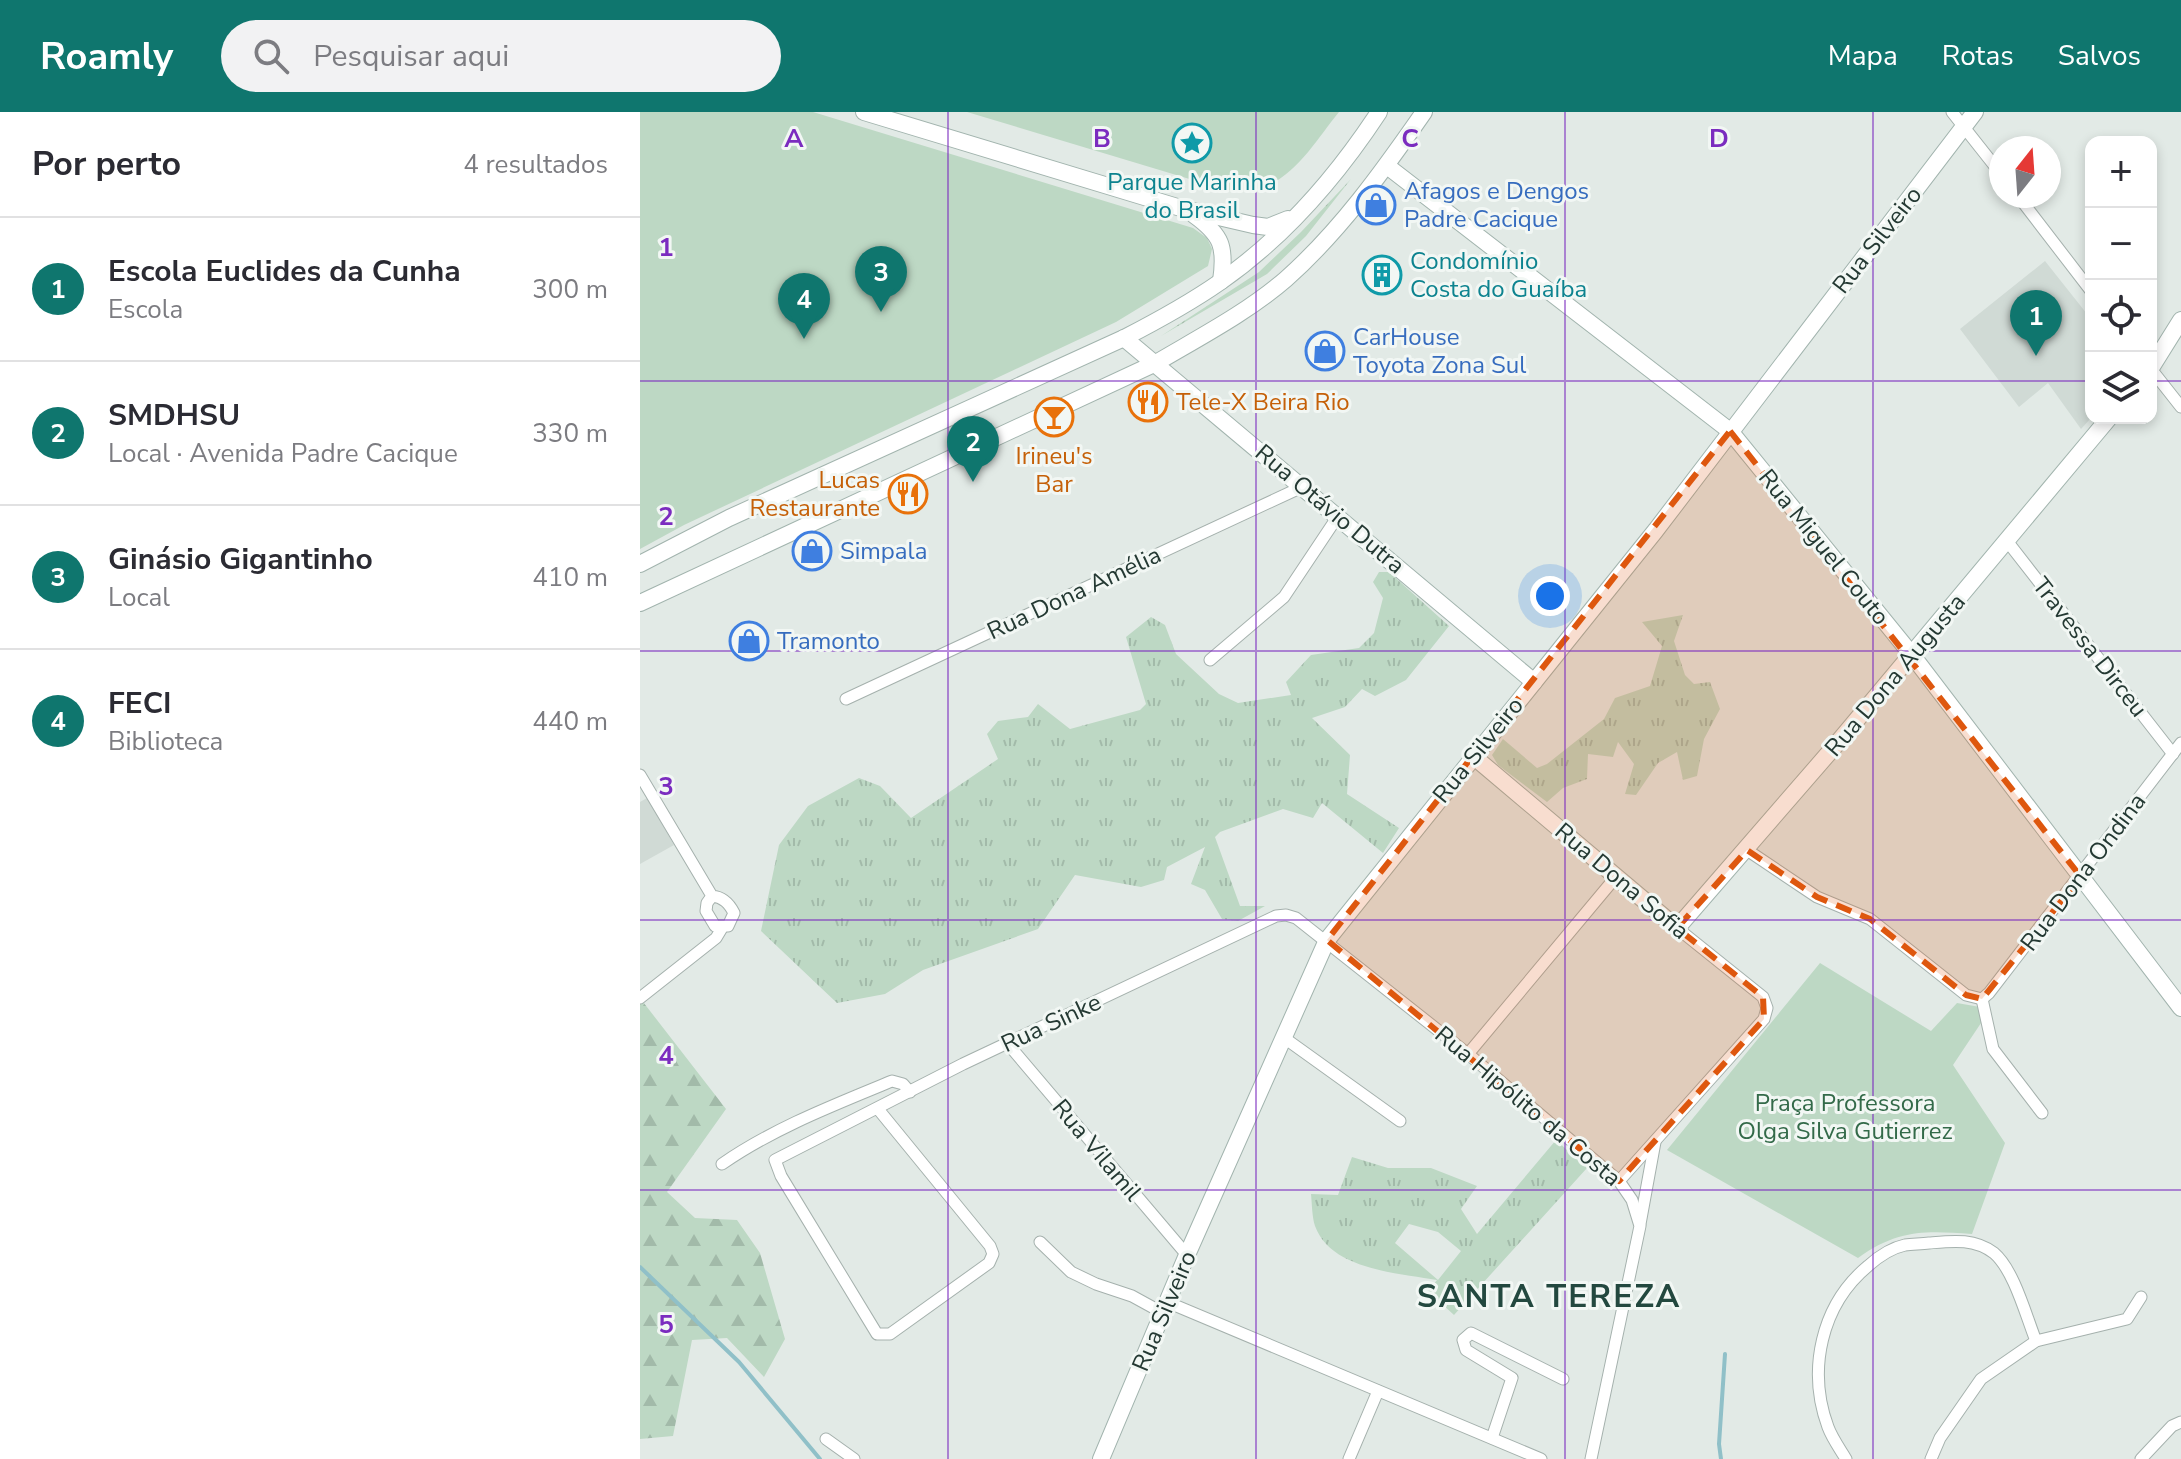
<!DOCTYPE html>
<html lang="pt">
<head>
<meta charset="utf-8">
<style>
	:root { --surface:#fff; --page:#f2f2f3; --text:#2b2b33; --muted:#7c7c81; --line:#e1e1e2; --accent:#0f766e }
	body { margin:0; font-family:"Nunito Sans",sans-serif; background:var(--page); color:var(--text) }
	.controls { position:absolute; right:24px; top:24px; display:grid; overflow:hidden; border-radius:16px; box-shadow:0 4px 12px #0003 }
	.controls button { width:72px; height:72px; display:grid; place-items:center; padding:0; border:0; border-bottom:2px solid var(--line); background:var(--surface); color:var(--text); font:40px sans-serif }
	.compass { position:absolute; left:1349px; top:24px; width:72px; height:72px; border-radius:50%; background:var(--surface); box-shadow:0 4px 12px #0003; rotate:17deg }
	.you { position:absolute; left:910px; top:484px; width:28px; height:28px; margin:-20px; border:6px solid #fff; border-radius:50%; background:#1a73e8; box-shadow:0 0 0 12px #1a73e833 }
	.badge { display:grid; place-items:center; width:52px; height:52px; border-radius:50%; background:var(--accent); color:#fff; font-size:26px; font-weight:700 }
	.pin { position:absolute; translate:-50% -66px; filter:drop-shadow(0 2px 4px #0008) }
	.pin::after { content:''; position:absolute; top:42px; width:28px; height:24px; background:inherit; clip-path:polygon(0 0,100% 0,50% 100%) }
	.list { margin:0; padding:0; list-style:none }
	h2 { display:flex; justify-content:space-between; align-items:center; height:104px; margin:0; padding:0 32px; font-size:34px }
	h2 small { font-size:26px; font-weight:400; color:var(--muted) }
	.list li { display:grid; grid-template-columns:52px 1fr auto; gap:24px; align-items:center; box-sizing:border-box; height:144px; padding:0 32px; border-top:2px solid var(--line) }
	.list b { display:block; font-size:30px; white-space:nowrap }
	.list p { margin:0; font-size:26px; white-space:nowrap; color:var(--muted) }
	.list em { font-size:26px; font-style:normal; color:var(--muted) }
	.icon { flex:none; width:44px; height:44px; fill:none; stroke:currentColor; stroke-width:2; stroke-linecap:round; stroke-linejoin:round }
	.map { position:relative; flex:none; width:1541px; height:1347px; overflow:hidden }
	header { display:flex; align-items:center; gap:48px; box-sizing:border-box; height:112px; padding:0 40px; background:var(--accent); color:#fff }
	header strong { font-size:38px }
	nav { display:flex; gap:44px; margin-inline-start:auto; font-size:28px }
	.search { width:560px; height:72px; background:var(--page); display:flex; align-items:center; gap:20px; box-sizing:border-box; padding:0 28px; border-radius:44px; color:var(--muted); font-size:30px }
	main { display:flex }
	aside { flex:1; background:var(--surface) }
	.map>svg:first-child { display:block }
</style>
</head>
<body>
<header>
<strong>Roamly</strong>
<div class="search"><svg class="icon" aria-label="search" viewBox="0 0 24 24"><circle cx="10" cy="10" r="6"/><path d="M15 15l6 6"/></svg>Pesquisar aqui</div>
<nav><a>Mapa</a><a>Rotas</a><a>Salvos</a></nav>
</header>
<main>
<aside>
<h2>Por perto<small>4 resultados</small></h2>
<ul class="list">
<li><span class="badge">1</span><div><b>Escola Euclides da Cunha</b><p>Escola</p></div><em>300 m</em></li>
<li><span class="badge">2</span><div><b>SMDHSU</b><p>Local · Avenida Padre Cacique</p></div><em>330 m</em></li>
<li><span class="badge">3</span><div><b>Ginásio Gigantinho</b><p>Local</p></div><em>410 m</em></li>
<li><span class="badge">4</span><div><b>FECI</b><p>Biblioteca</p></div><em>440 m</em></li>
</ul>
</aside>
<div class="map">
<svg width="1541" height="1347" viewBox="0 0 1541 1347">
	<defs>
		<pattern id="grass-tufts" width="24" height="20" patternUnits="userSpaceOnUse" patternTransform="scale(2)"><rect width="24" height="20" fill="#bdd8c4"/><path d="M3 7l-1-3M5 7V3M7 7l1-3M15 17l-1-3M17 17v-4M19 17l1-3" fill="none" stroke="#a2baa9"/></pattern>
		<pattern id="forest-firs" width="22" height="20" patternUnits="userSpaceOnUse" patternTransform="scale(2)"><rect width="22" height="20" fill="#bdd8c4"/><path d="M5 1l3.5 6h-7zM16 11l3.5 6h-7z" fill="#a2baa9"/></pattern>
	</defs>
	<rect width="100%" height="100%" fill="#e2eae6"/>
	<g fill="#d0dad5">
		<polygon points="1405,149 1451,207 1451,306 1441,317 1408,271 1379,295 1320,217"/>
		<polygon points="7,686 34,733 0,752 0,690"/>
	</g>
	<g fill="url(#grass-tufts)" fill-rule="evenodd">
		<polygon points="711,67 666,124 627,162 521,224 619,160 661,120"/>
		<polygon points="739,460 749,460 809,514 766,568 735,584 722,577 705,595 672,606 710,643 707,682 759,716 743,741 682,691 673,706 643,697 580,720 575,725 600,794 625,794 598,809 582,807 565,778 551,772 565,735 527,755 524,768 501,775 435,763 398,817 283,858 245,882 197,891 121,819 139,733 168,694 219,666 240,674 271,706 358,647 347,622 358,609 388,605 398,592 430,617 500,598 506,592 486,525 511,505 525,513 536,542 579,582 598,591 651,583 646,570 671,543 719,536 734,521 743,486 733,470"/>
		<polygon points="1043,503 1034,529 1045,563 1054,572 1070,570 1080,597 1064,627 1057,664 1043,668 1037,640 1018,651 996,683 985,682 994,652 978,630 973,645 948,642 947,667 923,676 907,690 858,653 852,643 863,627 897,656 907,652 964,607 975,586 1010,574 1022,534 1002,510"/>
		<path d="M916,1028L947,1056L814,1203L788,1179L797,1168C758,1161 691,1158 675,1114C672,1105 672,1092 671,1082L698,1083L712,1045L748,1056H791L837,1074L821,1097L837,1122ZM769,1112L798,1120L821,1139L798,1168L755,1131Z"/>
	</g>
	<polygon fill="url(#forest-firs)" points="0,886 86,997 27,1080 55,1106 97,1108 120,1141 145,1227 124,1265 87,1226 52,1228 33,1324 0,1327"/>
	<g fill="#bdd8c4">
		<polygon points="0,0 173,0 553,116 567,126 572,137 568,154 476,210 44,413 0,437"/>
		<path d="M327,0H699C676,28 654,68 617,77C607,79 596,78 586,78Z"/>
		<path d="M1180,851L1291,919L1317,891L1340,895L1343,908L1313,953L1365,1031L1332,1122C1285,1119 1259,1117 1218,1146L1027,1038Z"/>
	</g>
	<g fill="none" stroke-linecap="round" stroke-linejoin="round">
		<g stroke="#90c0c8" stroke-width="4">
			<polyline points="0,1155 99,1250 180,1347"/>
			<polyline points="1081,1347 1079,1332 1085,1242"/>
		</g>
		<defs>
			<g id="street">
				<polyline points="1312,0 1361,62"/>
				<polyline points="1378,84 1451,179"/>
				<polyline points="1511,257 1541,295"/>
				<polyline points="1367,429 1533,642"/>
				<polyline points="570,548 644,485 698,404"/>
				<polyline points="206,587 662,375"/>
				<path d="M0,663L72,784C83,785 89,791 94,801L88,814H75L66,799L67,791L72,784"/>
				<polyline points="1107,738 1177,785 1230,807 1326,883 1342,887"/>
				<polyline points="0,886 76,826 82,816"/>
				<polyline points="1342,887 1349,881 1541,631"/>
				<polyline points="1342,887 1353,937 1402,1001"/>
				<polyline points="643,925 760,1009"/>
				<polyline points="368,932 547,1143"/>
				<polyline points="828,942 975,766"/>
				<polyline points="238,997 350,1134 353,1142 349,1151 250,1222 237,1222 141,1064 135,1048 323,952 636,804 646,803 656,806 828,942 979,1069 992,1088 1000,1114 951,1347"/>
				<path d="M82,1052C134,1016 194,993 252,969L263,972L270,980"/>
				<polyline points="979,1069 1124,907 1127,896 1123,885 1037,816"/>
				<polyline points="1000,1112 1015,1030"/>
				<polyline points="400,1130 431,1160 456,1172 492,1184 523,1201"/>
				<polyline points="527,1190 901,1347"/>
				<polyline points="852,1326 872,1266 826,1238 823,1228 831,1221 923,1267"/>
				<polyline points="186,1327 214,1347"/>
				<polyline points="709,1347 738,1279"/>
				<path d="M1206,1347C1200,1337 1192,1326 1188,1315C1167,1258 1181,1193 1228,1154C1238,1145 1251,1136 1265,1133C1273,1132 1281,1132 1289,1131C1312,1129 1334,1126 1354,1141C1374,1158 1386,1204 1396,1229"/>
				<polyline points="1291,1347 1300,1326 1341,1267 1396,1229 1487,1207 1501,1185"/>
				<polyline points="1501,1347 1532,1314 1541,1310"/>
			</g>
			<g id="secondary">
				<polyline points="224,0 544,97 613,113 628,115 648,107"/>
				<polyline points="747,54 1090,319 1272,543 1541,896"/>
				<path d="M554,103C582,123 586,135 581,169"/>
				<polyline points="484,226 894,570"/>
				<polyline points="1511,256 1541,208"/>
				<path d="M0,452L89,406L484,226C517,209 550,191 580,170C643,126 697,64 739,0"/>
				<path d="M0,491L516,251C560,225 608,200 646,167C700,119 743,59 784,0"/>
				<polyline points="833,644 1037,816 1194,635 1469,306"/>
				<polyline points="461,1347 547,1143 687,828 1016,418 1335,0"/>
			</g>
		</defs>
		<use href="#street" stroke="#a5b1ad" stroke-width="13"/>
		<use href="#secondary" stroke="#a2b4ae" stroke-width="18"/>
		<use href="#street" stroke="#fff" stroke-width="11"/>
		<use href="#secondary" stroke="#fff" stroke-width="16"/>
	</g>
	<path fill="#de570e" fill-opacity="0.2" stroke="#de570e" stroke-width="6" stroke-dasharray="16 10" stroke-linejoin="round" d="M1090,319L1441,765L1342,887L1326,883L1230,807L1177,785L1107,738L1037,816L1123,885L1124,907L979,1069L687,828Z"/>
	<path fill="none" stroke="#7b2cbf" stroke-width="2" stroke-opacity="0.55" d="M308,0V1347M616,0V1347M925,0V1347M1233,0V1347M0,269H1451M1511,269H1541M0,539H1541M0,808H1541M0,1078H1541"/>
	<defs>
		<symbol id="sight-ring" viewBox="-11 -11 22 22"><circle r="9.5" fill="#f2f7f4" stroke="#0f9aa8" stroke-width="1.5"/><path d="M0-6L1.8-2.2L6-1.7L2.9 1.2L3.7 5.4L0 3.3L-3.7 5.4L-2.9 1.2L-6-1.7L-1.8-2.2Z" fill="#0f9aa8"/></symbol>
		<symbol id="shop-ring" viewBox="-11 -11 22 22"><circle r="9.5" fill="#f2f7f4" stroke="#3f7fe0" stroke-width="1.5"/><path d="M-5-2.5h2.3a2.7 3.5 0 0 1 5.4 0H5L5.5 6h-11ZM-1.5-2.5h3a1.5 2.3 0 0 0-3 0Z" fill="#3f7fe0"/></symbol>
		<symbol id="building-ring" viewBox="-11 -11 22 22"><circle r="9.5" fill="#f2f7f4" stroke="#0f9aa8" stroke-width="1.5"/><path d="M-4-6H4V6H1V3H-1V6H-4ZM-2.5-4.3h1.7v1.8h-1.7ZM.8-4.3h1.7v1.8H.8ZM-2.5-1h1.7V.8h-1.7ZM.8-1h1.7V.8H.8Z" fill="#0f9aa8"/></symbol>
		<symbol id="restaurant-ring" viewBox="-11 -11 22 22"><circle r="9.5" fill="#f2f7f4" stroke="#e8710a" stroke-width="1.5"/><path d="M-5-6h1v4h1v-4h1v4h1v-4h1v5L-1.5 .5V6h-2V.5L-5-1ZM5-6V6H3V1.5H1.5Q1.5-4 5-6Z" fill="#e8710a"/></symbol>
		<symbol id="bar-ring" viewBox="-11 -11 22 22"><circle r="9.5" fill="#f2f7f4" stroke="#e8710a" stroke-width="1.5"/><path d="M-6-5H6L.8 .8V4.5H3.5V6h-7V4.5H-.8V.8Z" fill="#e8710a"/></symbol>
	</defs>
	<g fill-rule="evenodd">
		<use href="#sight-ring" x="530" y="9" width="44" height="44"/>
		<use href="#shop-ring" x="714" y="71" width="44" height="44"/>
		<use href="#building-ring" x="720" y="141" width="44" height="44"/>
		<use href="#shop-ring" x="663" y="217" width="44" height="44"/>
		<use href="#restaurant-ring" x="486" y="268" width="44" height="44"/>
		<use href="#bar-ring" x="392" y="283" width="44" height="44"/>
		<use href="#restaurant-ring" x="246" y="360" width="44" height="44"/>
		<use href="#shop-ring" x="150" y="417" width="44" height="44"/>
		<use href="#shop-ring" x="87" y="507" width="44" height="44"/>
	</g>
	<g text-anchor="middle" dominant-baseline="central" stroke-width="6" stroke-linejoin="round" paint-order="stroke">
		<g font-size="24" fill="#0d838f" stroke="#f2f7f4">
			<text x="552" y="70">Parque Marinha<tspan x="552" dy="28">do Brasil</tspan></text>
			<text x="770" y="149" text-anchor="start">Condomínio<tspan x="770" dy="28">Costa do Guaíba</tspan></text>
		</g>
		<g font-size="24" fill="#366cbe" stroke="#f2f7f4" text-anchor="start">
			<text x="764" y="79">Afagos e Dengos<tspan x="764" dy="28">Padre Cacique</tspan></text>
			<text x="713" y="225">CarHouse<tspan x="713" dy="28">Toyota Zona Sul</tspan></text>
			<text x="200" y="439">Simpala</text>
			<text x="137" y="529">Tramonto</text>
		</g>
		<g font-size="24" fill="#243933" stroke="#f2f7f4">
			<text transform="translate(1237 128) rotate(-52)">Rua Silveiro</text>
			<text transform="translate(690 397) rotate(40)">Rua Otávio Dutra</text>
			<text transform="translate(1184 435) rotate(51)">Rua Miguel Couto</text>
			<text transform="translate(434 481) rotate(-25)">Rua Dona Amélia</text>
			<text transform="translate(1450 535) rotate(52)">Travessa Dirceu</text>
			<text transform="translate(1255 563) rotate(-50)">Rua Dona Augusta</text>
			<text transform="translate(838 638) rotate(-51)">Rua Silveiro</text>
			<text transform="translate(1443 760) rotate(-53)">Rua Dona Ondina</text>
			<text transform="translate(982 769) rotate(40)">Rua Dona Sofia</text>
			<text transform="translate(411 911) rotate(-25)">Rua Sinke</text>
			<text transform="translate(888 994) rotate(40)">Rua Hipólito da Costa</text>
			<text transform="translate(457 1038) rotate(50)">Rua Vilamil</text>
			<text transform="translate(524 1199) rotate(-67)">Rua Silveiro</text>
		</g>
		<g font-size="24" fill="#c56008" stroke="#f2f7f4" text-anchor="start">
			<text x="536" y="290">Tele-X Beira Rio</text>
			<text x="414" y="344" text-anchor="middle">Irineu's<tspan x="414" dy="28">Bar</tspan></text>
			<text x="240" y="368" text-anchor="end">Lucas<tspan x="240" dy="28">Restaurante</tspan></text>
		</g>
		<g font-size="24" fill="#336a49" stroke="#f2f7f4">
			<text x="1205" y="991">Praça Professora<tspan x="1205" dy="28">Olga Silva Gutierrez</tspan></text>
		</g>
		<g font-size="32" font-weight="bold" letter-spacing="2" fill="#23483f" stroke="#f2f7f4">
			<text x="909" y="1184">SANTA TEREZA</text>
		</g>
	</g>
	<g font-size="26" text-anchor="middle" font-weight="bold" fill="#7b2cbf" stroke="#f2f7f4" stroke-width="6" stroke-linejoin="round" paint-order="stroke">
		<text x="154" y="35">A</text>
		<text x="462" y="35">B</text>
		<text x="770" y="35">C</text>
		<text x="1079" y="35">D</text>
		<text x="26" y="144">1</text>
		<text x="26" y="413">2</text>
		<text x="26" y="683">3</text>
		<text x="26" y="952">4</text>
		<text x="26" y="1221">5</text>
	</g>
</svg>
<div class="controls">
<button>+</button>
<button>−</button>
<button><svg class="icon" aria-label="locate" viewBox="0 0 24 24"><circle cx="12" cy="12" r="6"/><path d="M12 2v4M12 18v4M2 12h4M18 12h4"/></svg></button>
<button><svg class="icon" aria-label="layers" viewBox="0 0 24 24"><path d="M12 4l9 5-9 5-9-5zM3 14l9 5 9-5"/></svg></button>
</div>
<svg class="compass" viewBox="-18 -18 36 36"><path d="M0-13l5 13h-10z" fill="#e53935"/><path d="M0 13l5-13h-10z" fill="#7c7c81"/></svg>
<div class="you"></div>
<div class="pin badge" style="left:1396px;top:244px">1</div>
<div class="pin badge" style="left:333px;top:370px">2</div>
<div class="pin badge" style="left:241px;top:200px">3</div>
<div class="pin badge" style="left:164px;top:227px">4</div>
</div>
</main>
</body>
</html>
